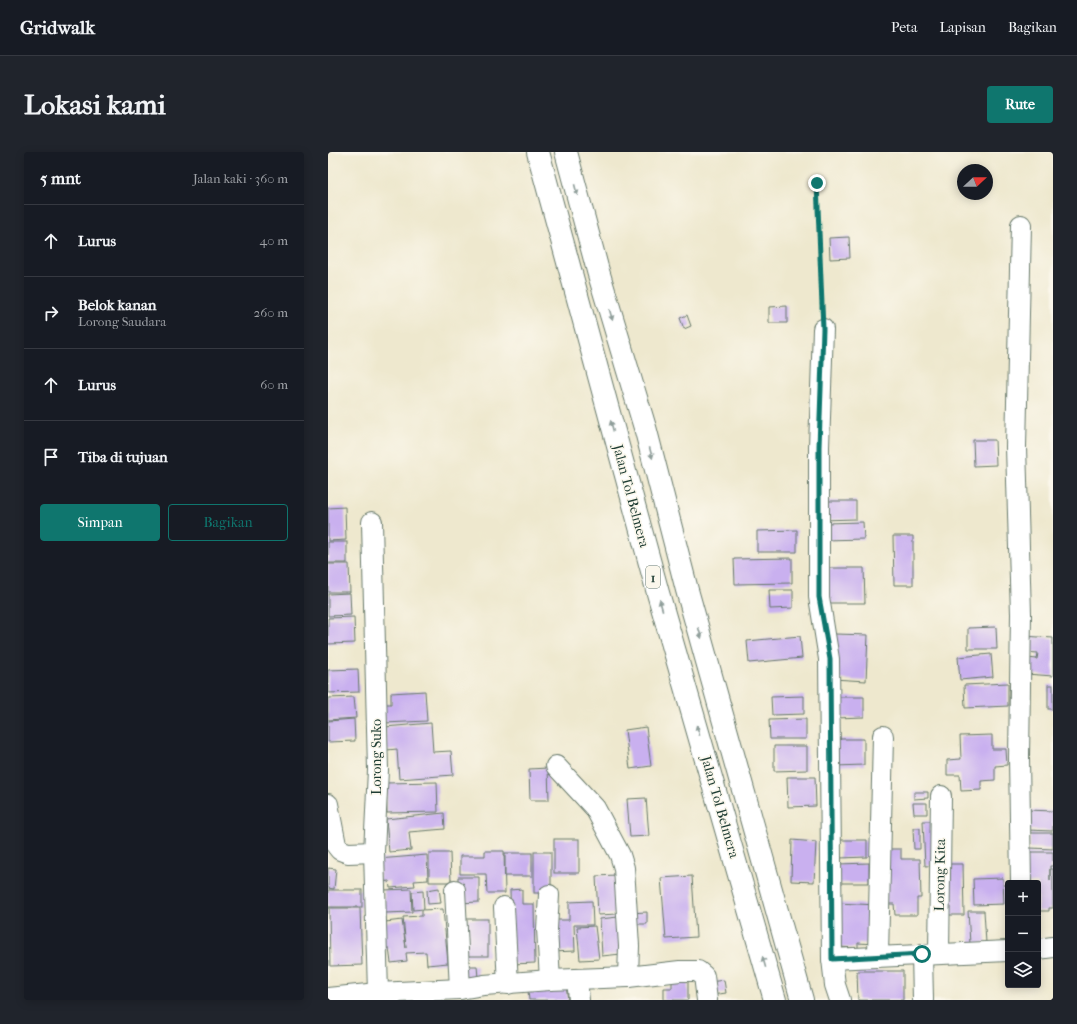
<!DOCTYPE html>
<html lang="id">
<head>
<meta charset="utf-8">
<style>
	:root { --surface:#171b24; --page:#20242c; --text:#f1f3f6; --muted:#9ea1a6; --line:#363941; --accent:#0f766e }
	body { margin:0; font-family:"IM FELL French Canon",serif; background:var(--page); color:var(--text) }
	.controls { position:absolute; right:12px; bottom:12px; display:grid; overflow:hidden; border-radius:4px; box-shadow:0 2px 10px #0003 }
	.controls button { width:36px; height:36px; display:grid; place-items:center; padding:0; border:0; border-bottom:1px solid var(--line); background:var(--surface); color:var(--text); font:20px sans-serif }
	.compass { position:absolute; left:629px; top:12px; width:36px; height:36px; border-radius:50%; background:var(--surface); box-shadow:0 2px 10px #0003; rotate:68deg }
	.stop { position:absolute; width:12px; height:12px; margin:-9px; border:3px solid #0f766e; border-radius:50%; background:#fff }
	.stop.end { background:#0f766e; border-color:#fff; box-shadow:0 1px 4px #0008 }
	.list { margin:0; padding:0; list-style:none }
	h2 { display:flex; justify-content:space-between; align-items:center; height:52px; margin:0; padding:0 16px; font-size:17px }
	h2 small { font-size:13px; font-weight:400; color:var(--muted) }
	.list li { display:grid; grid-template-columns:26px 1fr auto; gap:12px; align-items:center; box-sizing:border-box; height:72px; padding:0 16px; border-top:1px solid var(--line) }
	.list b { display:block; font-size:15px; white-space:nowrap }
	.list p { margin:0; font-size:13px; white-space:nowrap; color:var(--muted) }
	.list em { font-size:13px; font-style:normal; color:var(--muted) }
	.actions { display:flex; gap:8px; padding:12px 16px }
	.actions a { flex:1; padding:9px 0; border:1px solid var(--accent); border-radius:4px; text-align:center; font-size:14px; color:var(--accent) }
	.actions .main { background:var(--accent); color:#fff }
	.icon { flex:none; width:22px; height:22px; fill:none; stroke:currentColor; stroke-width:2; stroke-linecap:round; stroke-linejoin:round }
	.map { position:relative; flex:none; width:725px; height:848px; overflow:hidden; border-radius:4px }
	header { display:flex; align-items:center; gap:24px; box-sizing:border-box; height:56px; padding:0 20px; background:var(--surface); border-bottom:1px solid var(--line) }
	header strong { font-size:19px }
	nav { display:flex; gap:22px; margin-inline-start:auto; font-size:14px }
	.intro { display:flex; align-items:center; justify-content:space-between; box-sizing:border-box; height:96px; padding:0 24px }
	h1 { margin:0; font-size:28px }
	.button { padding:10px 18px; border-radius:4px; background:var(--accent); color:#fff; font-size:14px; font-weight:700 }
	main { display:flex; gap:24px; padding:0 24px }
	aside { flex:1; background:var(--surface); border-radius:4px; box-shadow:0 2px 10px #0003 }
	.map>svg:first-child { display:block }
</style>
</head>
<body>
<header>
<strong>Gridwalk</strong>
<nav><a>Peta</a><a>Lapisan</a><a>Bagikan</a></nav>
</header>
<div class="intro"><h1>Lokasi kami</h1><a class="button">Rute</a></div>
<main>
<aside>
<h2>5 mnt<small>Jalan kaki · 360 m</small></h2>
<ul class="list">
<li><svg class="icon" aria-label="ahead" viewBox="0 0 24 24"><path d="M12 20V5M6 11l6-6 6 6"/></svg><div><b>Lurus</b></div><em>40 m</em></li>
<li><svg class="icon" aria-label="right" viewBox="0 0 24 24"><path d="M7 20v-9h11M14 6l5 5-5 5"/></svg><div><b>Belok kanan</b><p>Lorong Saudara</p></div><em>260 m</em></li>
<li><svg class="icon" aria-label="ahead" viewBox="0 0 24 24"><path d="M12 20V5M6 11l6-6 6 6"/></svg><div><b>Lurus</b></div><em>60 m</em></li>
<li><svg class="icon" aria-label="arrive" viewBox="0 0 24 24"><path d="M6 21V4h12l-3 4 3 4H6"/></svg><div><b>Tiba di tujuan</b></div></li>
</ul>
<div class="actions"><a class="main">Simpan</a><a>Bagikan</a></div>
</aside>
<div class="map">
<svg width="725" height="848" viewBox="0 0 725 848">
	<rect width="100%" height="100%" fill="#fbf7ec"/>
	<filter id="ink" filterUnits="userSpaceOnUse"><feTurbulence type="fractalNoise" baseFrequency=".025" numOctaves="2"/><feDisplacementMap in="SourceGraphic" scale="8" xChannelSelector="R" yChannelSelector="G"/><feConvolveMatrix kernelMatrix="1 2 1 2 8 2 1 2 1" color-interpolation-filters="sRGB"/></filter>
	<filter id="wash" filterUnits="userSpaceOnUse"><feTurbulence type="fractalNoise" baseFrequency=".012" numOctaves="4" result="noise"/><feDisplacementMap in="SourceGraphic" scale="16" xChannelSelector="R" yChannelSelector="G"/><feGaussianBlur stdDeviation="0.9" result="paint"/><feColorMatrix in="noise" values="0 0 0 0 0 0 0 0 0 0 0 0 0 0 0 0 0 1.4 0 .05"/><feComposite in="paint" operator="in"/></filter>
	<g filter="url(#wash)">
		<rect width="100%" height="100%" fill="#eee8ce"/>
		<g id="blocks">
			<g fill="#c9b0ef">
				<polygon points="521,85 522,106 502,107 501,86"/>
				<polygon points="459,154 459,171 441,171 441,155"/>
				<polygon points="359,163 363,174 356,177 352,166"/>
				<polygon points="645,288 667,288 668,313 646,314"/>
				<polygon points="494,349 528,349 528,367 494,368"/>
				<polygon points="17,355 18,388 0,389 0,356"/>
				<polygon points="535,370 536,387 497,388 497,371"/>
				<polygon points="469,378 469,400 429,400 429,379"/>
				<polygon points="565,384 585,384 585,433 566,433"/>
				<rect x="0" y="390" width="19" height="21"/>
				<polygon points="464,406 464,431 407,432 406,407"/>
				<polygon points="0,412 21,412 22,440 0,440"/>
				<polygon points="497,416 536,416 537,451 498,451"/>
				<polygon points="441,438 465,438 465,456 442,457"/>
				<polygon points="22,441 23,463 0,464 0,442"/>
				<polygon points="26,465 27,491 0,492 0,466"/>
				<polygon points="668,475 669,497 640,497 640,476"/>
				<polygon points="507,482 540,483 538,529 505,527"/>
				<polygon points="472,484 474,506 421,511 419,489"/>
				<polygon points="696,484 725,486 725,524 698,522 699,506 709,507 710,501 695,500"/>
				<polygon points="663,502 665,525 632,528 630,505"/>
				<polygon points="30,517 31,540 0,541 0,518"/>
				<polygon points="680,531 680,554 637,556 636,533"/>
				<rect x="720" y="533" width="5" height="24"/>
				<polygon points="97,539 99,569 57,571 56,552 63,552 63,541"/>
				<polygon points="476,544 476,562 444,563 443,545"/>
				<polygon points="26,545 28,566 0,568 0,546"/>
				<polygon points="507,545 536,545 536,565 508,566"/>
				<polygon points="26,567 27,589 0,590 0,569"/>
				<polygon points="478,567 478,587 442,587 441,568"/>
				<polygon points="103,571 105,600 123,599 125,623 71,627 69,597 59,598 57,575"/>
				<polygon points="318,575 323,614 302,617 297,578"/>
				<polygon points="664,583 664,597 678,597 679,613 667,614 667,628 653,629 653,638 633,639 632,623 619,623 619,608 633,607 632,584"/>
				<polygon points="507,587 536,587 536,613 507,614"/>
				<polygon points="446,594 479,594 479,618 446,619"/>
				<polygon points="220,616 221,648 202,648 201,617"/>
				<polygon points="459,625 487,625 488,654 460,655"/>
				<polygon points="109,630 110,660 59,661 58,631"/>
				<polygon points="586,640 600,640 600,646 586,647"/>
				<polygon points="318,646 321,684 302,685 299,647"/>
				<polygon points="585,651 599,651 599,662 586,662"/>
				<polygon points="700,658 725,659 725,679 699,678"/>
				<polygon points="116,661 117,677 81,680 83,698 61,700 58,667"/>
				<polygon points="595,669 610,669 612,713 597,714"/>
				<polygon points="585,676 592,676 592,697 586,697"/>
				<polygon points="702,681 725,681 725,697 702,696"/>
				<rect x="226" y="687" width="25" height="34"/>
				<polygon points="464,688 488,690 486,730 463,729"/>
				<polygon points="512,688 539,688 539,705 512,706"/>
				<polygon points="556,697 573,697 573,707 592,707 593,746 589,746 589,763 567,763 566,752 558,752"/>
				<polygon points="157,699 176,699 177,741 159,741 158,722 132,722 132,704 157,704"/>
				<rect x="206" y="700" width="17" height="41"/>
				<polygon points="696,700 725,700 725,714 722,714 722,728 722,717 725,717 725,756 721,756 721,759 710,759 710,731 695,731"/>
				<polygon points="101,701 122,701 123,730 101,730"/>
				<rect x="177" y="701" width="27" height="23"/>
				<polygon points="99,703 100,728 86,729 87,734 62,736 61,729 52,730 50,707"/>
				<polygon points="541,711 541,731 510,731 510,712"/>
				<polygon points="615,712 635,712 636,763 617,763"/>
				<polygon points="0,716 8,717 6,737 0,736"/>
				<polygon points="288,723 290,762 270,763 268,724"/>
				<polygon points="364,724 368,785 338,787 333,726"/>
				<polygon points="130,725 151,725 151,750 130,751"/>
				<polygon points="675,726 676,752 646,753 645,727"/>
				<polygon points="111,736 113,751 100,752 99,738"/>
				<polygon points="83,737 84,760 57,761 56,738"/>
				<polygon points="194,737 194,752 206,752 207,811 184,812 182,738"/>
				<rect x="0" y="738" width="34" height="17"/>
				<polygon points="95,739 96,757 85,758 84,740"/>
				<polygon points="264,749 265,773 246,773 247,799 224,800 223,768 241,768 241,750"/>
				<polygon points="510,751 549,753 547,792 530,791 530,796 508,795"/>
				<polygon points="1,756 32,756 34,813 2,814"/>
				<polygon points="115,757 120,811 99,813 98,800 78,801 79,809 63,811 61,796 52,797 49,771 74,768 78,796 75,765 94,764 94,758"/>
				<polygon points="640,759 656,759 658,791 642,792"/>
				<polygon points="319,760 319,772 302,772 301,761"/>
				<polygon points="290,765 293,802 274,804 272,767"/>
				<rect x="134" y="767" width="26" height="37"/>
				<polygon points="267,774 271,807 252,808 249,775"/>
				<polygon points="134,814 149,814 150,826 134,826"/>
				<polygon points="529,819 575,819 575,848 530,848"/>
				<polygon points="396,828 398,841 384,843 382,830"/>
				<polygon points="344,829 360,829 360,848 336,848 336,836 344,836"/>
				<polygon points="238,834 240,848 201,848 200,839"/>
			</g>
		</g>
	</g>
	<g filter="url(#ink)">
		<use href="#blocks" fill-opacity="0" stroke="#67796a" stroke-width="1"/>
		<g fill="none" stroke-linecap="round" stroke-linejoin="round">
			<defs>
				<g id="minor">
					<polyline points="495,177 491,295 491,445 501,507 504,807 507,833 512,848"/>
					<polyline points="44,370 50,618 46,700 50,841"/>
					<polyline points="228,614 267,656 292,703 296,716 301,794 300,825"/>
					<polyline points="0,652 8,693 12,698 20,701 46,700"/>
					<polyline points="693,731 691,606 693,462 688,295 693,73"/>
					<polyline points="127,738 132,837"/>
					<polyline points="221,743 219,777 222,828"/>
					<polyline points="176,755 180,832"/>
					<polyline points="710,797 725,795"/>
					<polyline points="611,801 613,644"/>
					<polyline points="594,802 595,848"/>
					<polyline points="550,804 555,584"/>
					<polyline points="504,807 680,799"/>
					<polyline points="249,827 251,848"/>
					<polyline points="0,846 50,841 132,837 156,833 222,828 300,825 352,819 370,819 376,824 379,848"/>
				</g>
				<g id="highway">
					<polyline points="210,0 330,441 447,848"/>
					<polyline points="238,0 270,119 318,279 359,438 474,848"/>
				</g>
			</defs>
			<use href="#minor" stroke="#67796a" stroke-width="22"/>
			<use href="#highway" stroke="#67796a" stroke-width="24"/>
			<polyline stroke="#67796a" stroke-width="2.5" stroke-dasharray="1 3" stroke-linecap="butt" points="489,31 494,160"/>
			<use href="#minor" stroke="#fff" stroke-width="20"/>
			<use href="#highway" stroke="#fff" stroke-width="22"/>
		</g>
		<defs><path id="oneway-solid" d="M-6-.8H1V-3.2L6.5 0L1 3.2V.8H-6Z"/></defs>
		<g fill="#8f9e9a">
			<use href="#oneway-solid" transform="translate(248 38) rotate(75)"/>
			<use href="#oneway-solid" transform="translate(283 163) rotate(74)"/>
			<use href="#oneway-solid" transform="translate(284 274) rotate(-105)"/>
			<use href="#oneway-solid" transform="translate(323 301) rotate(75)"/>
			<use href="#oneway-solid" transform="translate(333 453) rotate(-106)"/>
			<use href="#oneway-solid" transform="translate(372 481) rotate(74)"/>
			<use href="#oneway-solid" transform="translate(370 578) rotate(-106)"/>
			<use href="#oneway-solid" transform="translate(436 810) rotate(-106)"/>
		</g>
	</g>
	<g fill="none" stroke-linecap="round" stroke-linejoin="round" filter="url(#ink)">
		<polyline stroke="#0f766e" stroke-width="5" points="489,31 495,177 491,295 491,445 502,507 504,807 594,802"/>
	</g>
	<g text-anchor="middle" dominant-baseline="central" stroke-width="3" stroke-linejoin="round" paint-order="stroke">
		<rect fill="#fbf7ec" stroke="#61756b" stroke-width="1" x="318" y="414" width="14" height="22" rx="3"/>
		<g font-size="13" font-weight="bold" fill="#1f3d34">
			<text x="325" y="425">1</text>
		</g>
		<g font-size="14" fill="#1f3d34" stroke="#fbf7ec">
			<text transform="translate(303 344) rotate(75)">Jalan Tol Belmera</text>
			<text transform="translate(48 605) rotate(-90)">Lorong Suko</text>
			<text transform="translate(392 655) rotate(74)">Jalan Tol Belmera</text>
			<text transform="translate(612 723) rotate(-89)">Lorong Kita</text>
		</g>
	</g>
</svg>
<div class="controls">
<button>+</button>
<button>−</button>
<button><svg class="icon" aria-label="layers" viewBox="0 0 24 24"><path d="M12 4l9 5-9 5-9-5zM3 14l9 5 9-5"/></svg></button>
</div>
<svg class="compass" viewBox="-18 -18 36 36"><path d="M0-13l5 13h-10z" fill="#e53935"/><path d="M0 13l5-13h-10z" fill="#9ea1a6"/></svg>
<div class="stop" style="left:594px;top:802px"></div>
<div class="stop end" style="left:489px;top:31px"></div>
</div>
</main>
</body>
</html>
